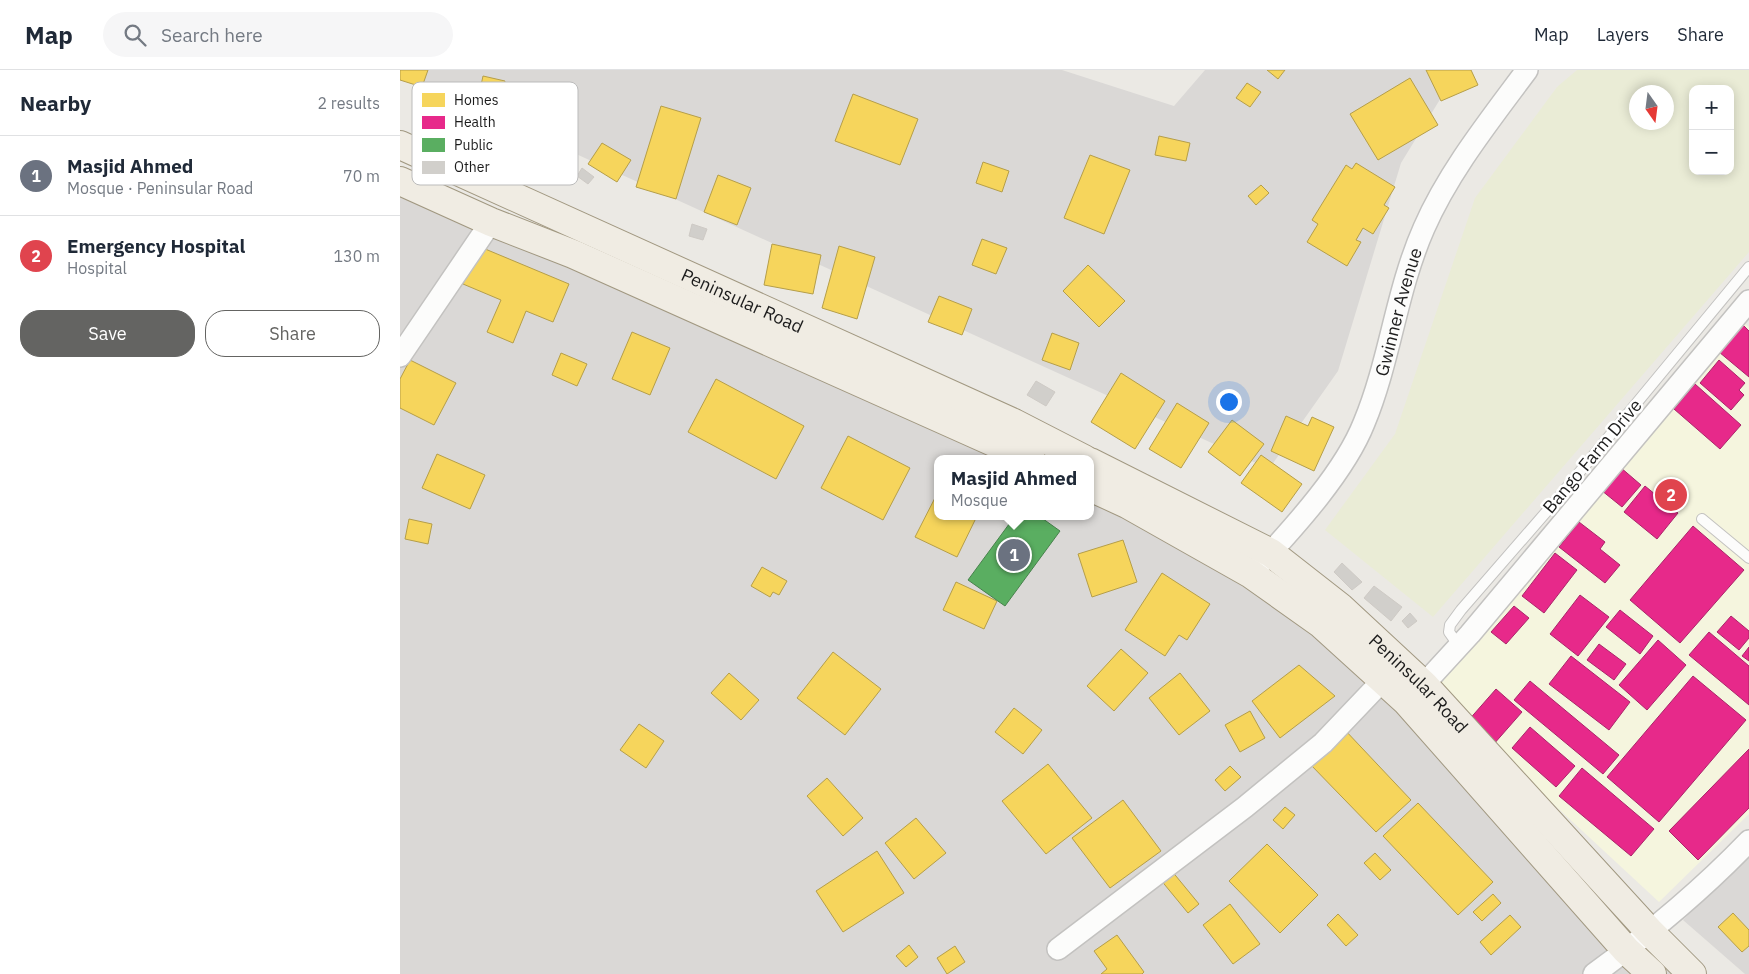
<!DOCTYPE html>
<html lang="en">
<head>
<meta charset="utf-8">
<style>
	:root { --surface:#fff; --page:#f6f6f7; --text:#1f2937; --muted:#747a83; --line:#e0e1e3; --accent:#646462 }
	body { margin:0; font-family:"IBM Plex Sans",sans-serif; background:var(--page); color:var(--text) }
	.controls { position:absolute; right:15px; top:15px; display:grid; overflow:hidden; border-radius:10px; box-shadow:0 2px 12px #0003 }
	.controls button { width:45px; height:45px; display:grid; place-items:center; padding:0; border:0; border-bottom:1px solid var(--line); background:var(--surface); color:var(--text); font:25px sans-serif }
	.compass { position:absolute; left:1229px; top:15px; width:45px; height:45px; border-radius:50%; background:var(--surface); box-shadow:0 2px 12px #0003; rotate:166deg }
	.you { position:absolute; left:828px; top:331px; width:18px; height:18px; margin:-12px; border:4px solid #fff; border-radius:50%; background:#1a73e8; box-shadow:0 0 0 8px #1a73e833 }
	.badge { display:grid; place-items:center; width:32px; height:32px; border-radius:50%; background:var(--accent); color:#fff; font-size:16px; font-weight:700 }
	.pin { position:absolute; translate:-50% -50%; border:2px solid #fff; box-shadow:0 1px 5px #0006 }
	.popup { position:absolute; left:534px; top:385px; width:160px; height:65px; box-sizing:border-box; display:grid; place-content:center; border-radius:10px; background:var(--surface); filter:drop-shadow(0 1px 4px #0005); font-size:16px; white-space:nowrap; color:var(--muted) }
	.popup b { font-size:19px; color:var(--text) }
	.popup::after { content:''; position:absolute; left:50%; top:100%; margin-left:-10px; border:10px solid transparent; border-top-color:var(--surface) }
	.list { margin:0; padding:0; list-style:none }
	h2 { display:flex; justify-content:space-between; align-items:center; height:65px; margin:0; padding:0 20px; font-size:21px }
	h2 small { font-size:16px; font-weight:400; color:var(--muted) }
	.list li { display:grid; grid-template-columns:32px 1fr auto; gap:15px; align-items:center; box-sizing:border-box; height:80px; padding:0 20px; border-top:1px solid var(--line) }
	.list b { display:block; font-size:19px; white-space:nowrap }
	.list p { margin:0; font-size:16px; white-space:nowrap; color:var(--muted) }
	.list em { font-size:16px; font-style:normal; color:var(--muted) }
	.actions { display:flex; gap:10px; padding:15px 20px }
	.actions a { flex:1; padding:11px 0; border:1px solid var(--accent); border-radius:20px; text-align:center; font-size:18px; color:var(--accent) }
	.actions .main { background:var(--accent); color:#fff }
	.icon { flex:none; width:28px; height:28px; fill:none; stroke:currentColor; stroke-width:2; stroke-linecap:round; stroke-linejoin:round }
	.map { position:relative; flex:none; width:1349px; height:904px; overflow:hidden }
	header { display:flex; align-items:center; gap:30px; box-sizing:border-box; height:70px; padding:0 25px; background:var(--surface); border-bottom:1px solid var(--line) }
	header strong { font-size:24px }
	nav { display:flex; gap:28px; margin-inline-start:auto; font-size:18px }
	.search { width:350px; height:45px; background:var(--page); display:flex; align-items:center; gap:12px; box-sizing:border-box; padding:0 18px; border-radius:28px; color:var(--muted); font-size:19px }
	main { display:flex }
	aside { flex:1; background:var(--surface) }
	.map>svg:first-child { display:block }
</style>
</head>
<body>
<header>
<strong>Map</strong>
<div class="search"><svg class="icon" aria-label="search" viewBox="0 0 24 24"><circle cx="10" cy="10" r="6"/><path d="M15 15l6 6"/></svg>Search here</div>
<nav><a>Map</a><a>Layers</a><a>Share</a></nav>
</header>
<main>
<aside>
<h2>Nearby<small>2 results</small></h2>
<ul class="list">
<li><span class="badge" style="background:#6b7280">1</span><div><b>Masjid Ahmed</b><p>Mosque · Peninsular Road</p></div><em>70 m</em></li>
<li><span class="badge" style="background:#e0444e">2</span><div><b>Emergency Hospital</b><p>Hospital</p></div><em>130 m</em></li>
</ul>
<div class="actions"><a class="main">Save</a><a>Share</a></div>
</aside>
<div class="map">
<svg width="1349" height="904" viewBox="0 0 1349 904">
	<rect width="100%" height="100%" fill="#ebe9e4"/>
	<g fill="#dad8d6">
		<polygon points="0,0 662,0 774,36 805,0 1058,0 1001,93 938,301 869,399 0,4"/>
		<polygon points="0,118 661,389 538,389 538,446 690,446 690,402 919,545 1285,904 0,904"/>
		<polygon points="1349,783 1349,904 1345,904 1283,850"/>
	</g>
	<polygon fill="#f5f5de" points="1340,249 1349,257 1349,744 1259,832 1066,653 1039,615 1047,600"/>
	<path fill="#eaecd6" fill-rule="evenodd" d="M1177,0H1349V182L1033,547L925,460L995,364L1075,128L1157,17ZM1293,19H1330V101H1293ZM1236,22H1266V52H1236Z"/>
	<g fill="#f6d55c" stroke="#b59e49">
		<polygon points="0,0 28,0 22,17 0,10"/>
		<polygon points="867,0 885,0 878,9"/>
		<polygon points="1026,0 1071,0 1078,15 1041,31"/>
		<polygon points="83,6 105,11 100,34 78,29"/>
		<polygon points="1010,8 1038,55 978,90 950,44"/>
		<polygon points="847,13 861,22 850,37 836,28"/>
		<polygon points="453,24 518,49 500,95 435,71"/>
		<polygon points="261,36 301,48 276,129 236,117"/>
		<polygon points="759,66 790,73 786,91 755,85"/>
		<polygon points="202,73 231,90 217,112 188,94"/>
		<polygon points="690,85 730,100 704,164 664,148"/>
		<polygon points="583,92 609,101 602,122 576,113"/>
		<polygon points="956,93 995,117 984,135 989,138 973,164 963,158 956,170 961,172 947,196 907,172 918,154 912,150 946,95 952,99"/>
		<polygon points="318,105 351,118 337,155 304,142"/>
		<polygon points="861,115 869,123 856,135 848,126"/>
		<polygon points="582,169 607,178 596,204 572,195"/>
		<polygon points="372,174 421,185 413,224 364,215"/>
		<polygon points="78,176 169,214 153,252 126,241 113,273 87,262 101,230 63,214"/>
		<polygon points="439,176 475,187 457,249 422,238"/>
		<polygon points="688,195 725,231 699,257 663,221"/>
		<polygon points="539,226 572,239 562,265 528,252"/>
		<polygon points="232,262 270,278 250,325 212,309"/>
		<polygon points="652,263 679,273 670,300 642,290"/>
		<polygon points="161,283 187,294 177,316 152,305"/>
		<polygon points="10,290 56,313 34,355 0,338 0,309"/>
		<polygon points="721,303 765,331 735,379 691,352"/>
		<polygon points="316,309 404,356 376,409 288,362"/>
		<polygon points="777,333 809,353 781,398 749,379"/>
		<polygon points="886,346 908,356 912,347 934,357 914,401 871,381"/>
		<polygon points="832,350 864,374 840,406 808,382"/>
		<polygon points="448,366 510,398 483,450 421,418"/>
		<polygon points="37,384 85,405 70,439 22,418"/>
		<polygon points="861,385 902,414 882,442 841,413"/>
		<polygon points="538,422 538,446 577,446 557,487 515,467"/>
		<polygon points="9,449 32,454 28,474 5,469"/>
		<polygon points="723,470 737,512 692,527 678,484"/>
		<polygon points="362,497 387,511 379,525 373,522 370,527 351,516"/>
		<polygon points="762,503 810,534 787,570 779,565 765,586 725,560"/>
		<polygon points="556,512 597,531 584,559 543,540"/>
		<polygon points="721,579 748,603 714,641 687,616"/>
		<polygon points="433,582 481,619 445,665 397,628"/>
		<polygon points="899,595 935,626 880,668 852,631"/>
		<polygon points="329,603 359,630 341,650 311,623"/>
		<polygon points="780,603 810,641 779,665 749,628"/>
		<polygon points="614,638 642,660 623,684 595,662"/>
		<polygon points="850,641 865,668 840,682 825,655"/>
		<polygon points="239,654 264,671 246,698 220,680"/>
		<polygon points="944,659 1011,730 976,762 909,693"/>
		<polygon points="648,694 692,748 646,784 602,731"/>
		<polygon points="830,696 841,707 825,721 815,710"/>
		<polygon points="427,708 463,748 443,766 407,726"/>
		<polygon points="723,730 761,781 710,818 672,768"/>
		<polygon points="1018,733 1093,812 1058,845 983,766"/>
		<polygon points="885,737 895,745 883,759 873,750"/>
		<polygon points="516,748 546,783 514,809 485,773"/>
		<polygon points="867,774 918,825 880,863 829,811"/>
		<polygon points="477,781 504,823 443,862 416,821"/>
		<polygon points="975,783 991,800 980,810 964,793"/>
		<polygon points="771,800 799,834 788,843 760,809"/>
		<polygon points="1093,824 1101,833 1082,851 1073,842"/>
		<polygon points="830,834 860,874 833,894 803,855"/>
		<polygon points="1333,843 1349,860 1349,876 1342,882 1318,857"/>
		<polygon points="938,844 958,865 946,876 927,855"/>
		<polygon points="1110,845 1121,857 1091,885 1080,872"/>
		<polygon points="717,865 744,902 742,904 701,904 707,899 694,881"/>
		<polygon points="509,875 518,887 506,897 496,886"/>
		<polygon points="555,876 565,892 547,904 537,888"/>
	</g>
	<g fill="#e7298a" stroke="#aa2569">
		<polygon points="1343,255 1349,261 1349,307 1319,282"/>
		<polygon points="1319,290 1345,313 1339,320 1344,325 1331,340 1300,313"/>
		<polygon points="1295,314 1341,355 1320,379 1274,339"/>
		<polygon points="1220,397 1241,415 1222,437 1201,420"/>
		<polygon points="1245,416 1278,443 1257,469 1224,442"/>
		<polygon points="1179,452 1205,472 1200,479 1220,495 1205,513 1159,477"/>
		<polygon points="1293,456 1344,500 1280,573 1230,530"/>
		<polygon points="1155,483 1177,500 1144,543 1122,526"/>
		<polygon points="1180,525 1209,547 1178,586 1150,564"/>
		<polygon points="1114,536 1129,548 1106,574 1091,562"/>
		<polygon points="1220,540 1253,566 1240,584 1206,557"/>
		<polygon points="1331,546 1349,561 1349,568 1339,580 1317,562"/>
		<polygon points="1309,562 1349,596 1349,635 1289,585"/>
		<polygon points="1258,570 1286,595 1247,640 1219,615"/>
		<polygon points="1199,574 1226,594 1214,610 1187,590"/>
		<polygon points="1349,577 1349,591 1342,586"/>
		<polygon points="1171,586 1230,632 1209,660 1149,614"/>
		<polygon points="1293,606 1346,650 1259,752 1207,707"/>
		<polygon points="1130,611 1219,685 1203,704 1114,630"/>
		<polygon points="1096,619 1122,642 1093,675 1067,652"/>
		<polygon points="1130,657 1175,696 1156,717 1112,678"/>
		<polygon points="1349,679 1349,738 1298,790 1269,761"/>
		<polygon points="1182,698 1254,759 1231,786 1159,726"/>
	</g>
	<polygon fill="#5aae61" stroke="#47824c" points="615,446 639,446 660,461 605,536 568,510"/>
	<g fill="#d1cfcb" stroke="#cecac5">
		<polygon points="79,49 94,58 84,77 68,68"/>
		<polygon points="182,98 194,107 188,114 177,106"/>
		<polygon points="292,154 307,159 303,170 289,166"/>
		<polygon points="636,311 655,322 646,336 627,325"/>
		<polygon points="942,493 962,512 952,520 934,502"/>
		<polygon points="974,516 1002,537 991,551 964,528"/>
		<polygon points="1010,543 1017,551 1008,558 1002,551"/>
	</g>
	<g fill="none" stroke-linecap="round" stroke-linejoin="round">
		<defs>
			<g id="lane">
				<polyline points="1302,449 1349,488"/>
				<polyline points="1059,576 1049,562 1050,555 1061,540 1154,433 1349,197"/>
			</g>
			<g id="street">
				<polyline points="0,286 91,152"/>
				<path id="s1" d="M861,493C896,455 945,401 964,353C990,291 996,221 1024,158C1049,101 1090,50 1127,0"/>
				<polyline points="1014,625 1070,564 1349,231"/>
				<polyline points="658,879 845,737 923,673 983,610"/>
				<path d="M1194,904C1249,864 1302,820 1349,771"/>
			</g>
			<g id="primary">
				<path id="s2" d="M0,75L614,353L684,389"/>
				<polyline points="0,111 91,152 173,184 631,389"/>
				<path id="s3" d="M690,392L871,483L940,537L1024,615L1250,862L1292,904"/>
				<polyline points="690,417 727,434 851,504 920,553 1007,632 1226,880 1252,904"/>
			</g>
		</defs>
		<use href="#lane" stroke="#c3c2c0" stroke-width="12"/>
		<use href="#street" stroke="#c3c2c0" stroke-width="24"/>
		<use href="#primary" stroke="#a19881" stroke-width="30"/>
		<use href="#lane" stroke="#fcfcfb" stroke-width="10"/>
		<use href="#street" stroke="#fcfcfb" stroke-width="21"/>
		<use href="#primary" stroke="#f0ece3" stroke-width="28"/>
	</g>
	<g text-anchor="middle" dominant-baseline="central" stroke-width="5" stroke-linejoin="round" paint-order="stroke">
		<g font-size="18" fill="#1c1c1c" stroke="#fff">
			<text stroke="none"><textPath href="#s2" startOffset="376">Peninsular Road</textPath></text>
			<text stroke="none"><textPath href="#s1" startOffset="291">Gwinner Avenue</textPath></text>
			<text transform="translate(1192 386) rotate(-50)">Bango Farm Drive</text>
			<text stroke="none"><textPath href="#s3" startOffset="400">Peninsular Road</textPath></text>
		</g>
	</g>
	<rect x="12" y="12" width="166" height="103" rx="8" fill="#fff" stroke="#bbb" stroke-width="1"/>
	<rect x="22" y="23" width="23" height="14" fill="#f6d55c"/>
	<rect x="22" y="46" width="23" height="13" fill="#e7298a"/>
	<rect x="22" y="68" width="23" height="14" fill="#5aae61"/>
	<rect x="22" y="91" width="23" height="13" fill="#d1cfcb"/>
	<g font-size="14" fill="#1c1c1c">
		<text x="54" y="35">Homes</text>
		<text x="54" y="57">Health</text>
		<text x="54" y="80">Public</text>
		<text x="54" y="102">Other</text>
	</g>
</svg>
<div class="controls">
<button>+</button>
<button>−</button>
</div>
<svg class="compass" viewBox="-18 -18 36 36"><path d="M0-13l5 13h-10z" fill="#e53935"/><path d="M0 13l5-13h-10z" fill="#747a83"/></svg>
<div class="you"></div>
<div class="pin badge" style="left:614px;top:485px;background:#6b7280">1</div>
<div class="popup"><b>Masjid Ahmed</b>Mosque</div>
<div class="pin badge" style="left:1271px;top:425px;background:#e0444e">2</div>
</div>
</main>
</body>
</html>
